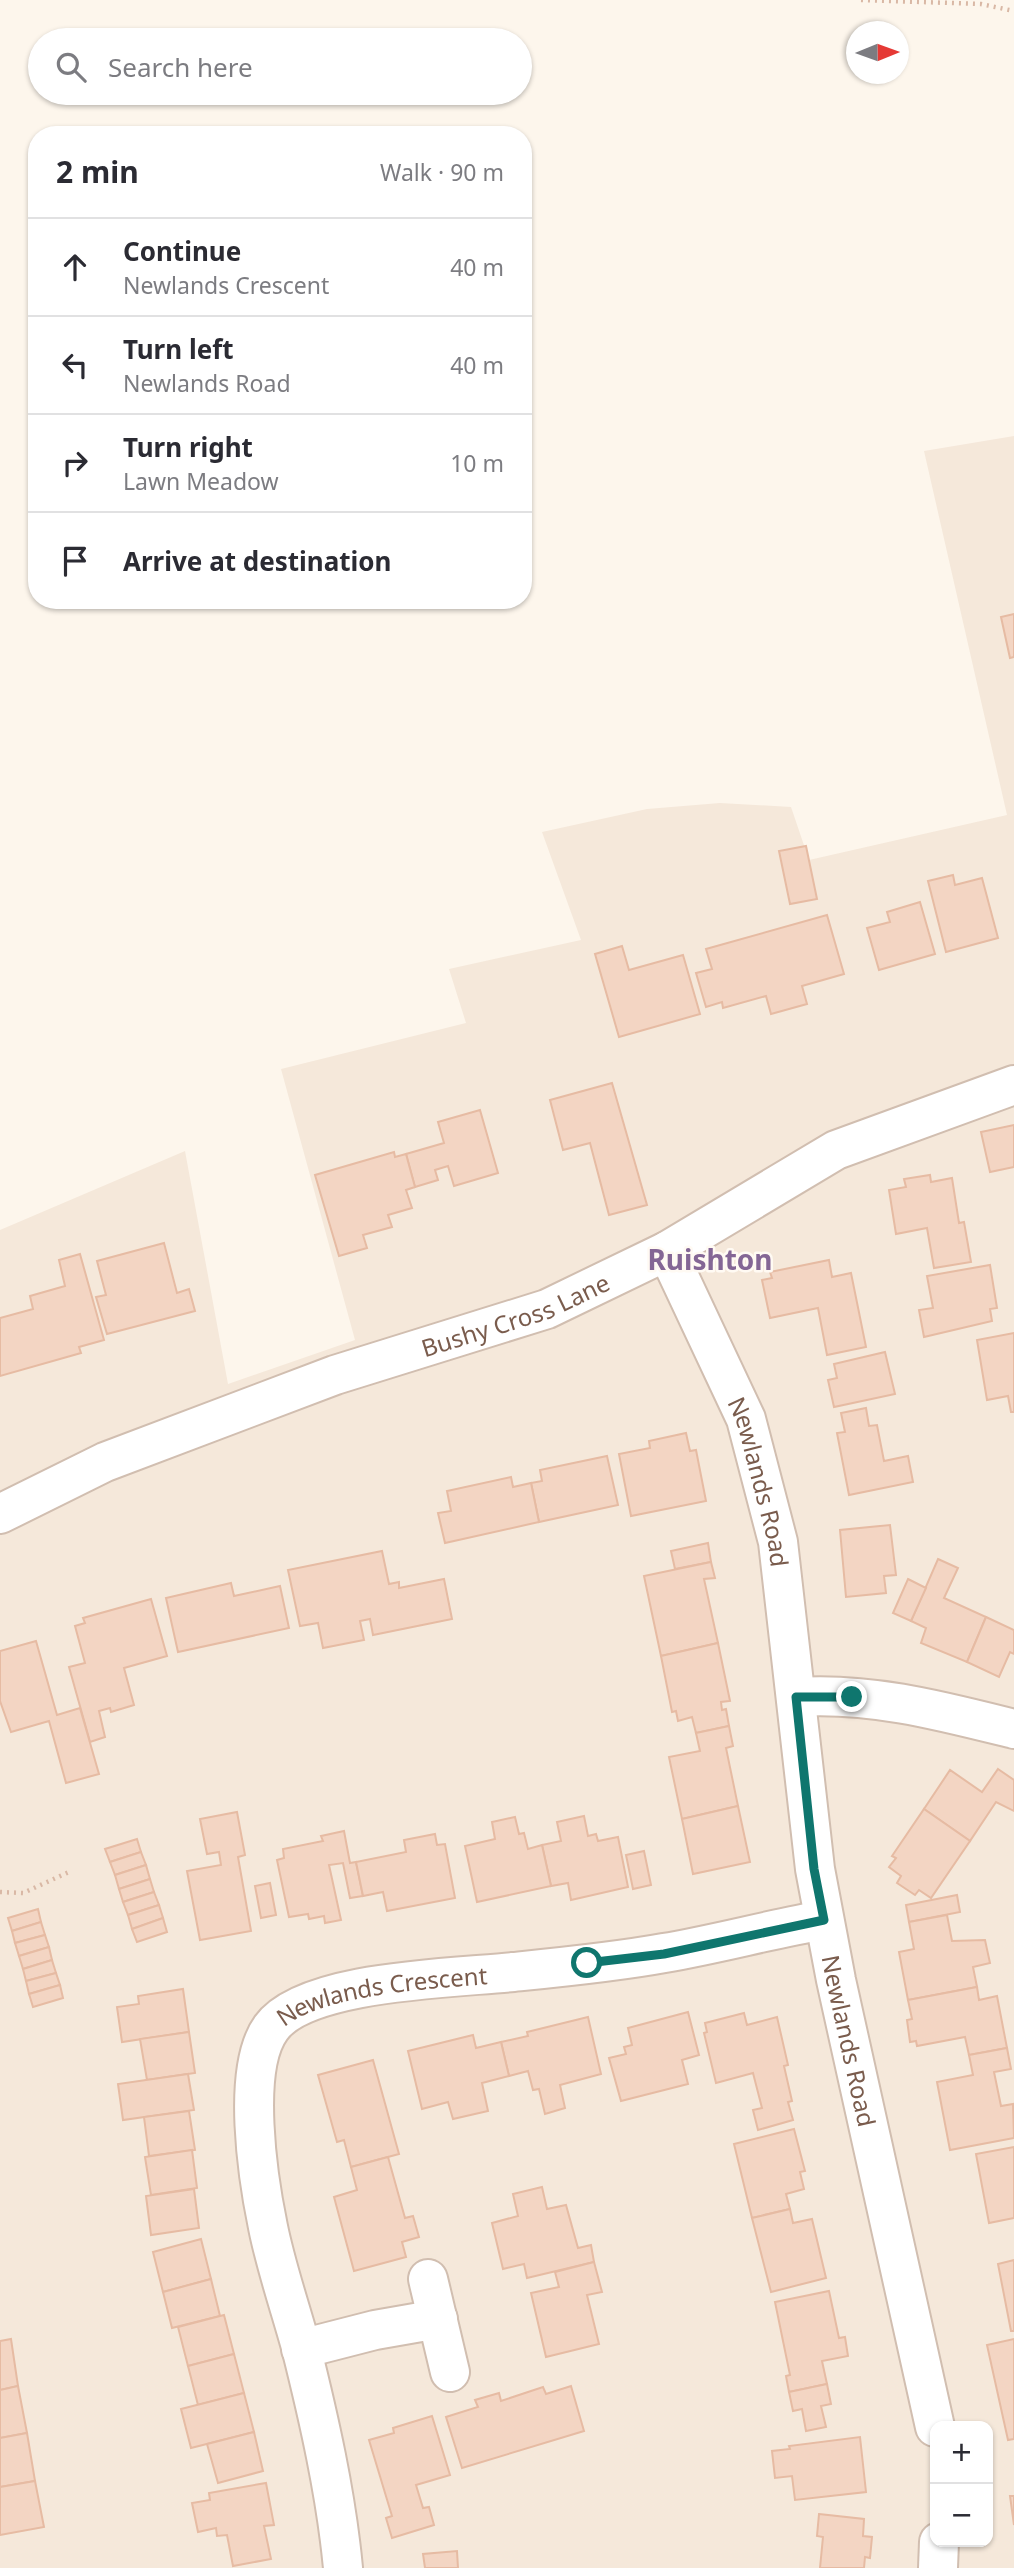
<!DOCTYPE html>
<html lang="en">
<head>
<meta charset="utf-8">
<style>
	:root { --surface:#fff; --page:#f7f7f7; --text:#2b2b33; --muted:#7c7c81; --line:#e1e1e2 }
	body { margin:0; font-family:"Noto Sans",sans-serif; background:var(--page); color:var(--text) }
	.controls { position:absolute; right:21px; bottom:21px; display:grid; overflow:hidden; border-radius:14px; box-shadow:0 2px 5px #0004 }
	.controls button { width:63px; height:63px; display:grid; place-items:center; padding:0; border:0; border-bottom:2px solid var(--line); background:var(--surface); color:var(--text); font:35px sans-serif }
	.compass { position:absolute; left:846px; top:21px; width:63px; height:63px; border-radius:50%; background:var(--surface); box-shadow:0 2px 5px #0004; rotate:89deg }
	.stop { position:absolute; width:21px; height:21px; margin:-16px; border:5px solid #0f766e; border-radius:50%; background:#fff }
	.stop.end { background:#0f766e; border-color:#fff; box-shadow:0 2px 7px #0008 }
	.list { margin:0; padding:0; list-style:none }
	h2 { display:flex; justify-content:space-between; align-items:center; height:91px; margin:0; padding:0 28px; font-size:30px }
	h2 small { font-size:23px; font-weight:400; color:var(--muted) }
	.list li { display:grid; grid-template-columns:46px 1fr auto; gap:21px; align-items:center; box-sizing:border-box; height:98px; padding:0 28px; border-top:2px solid var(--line) }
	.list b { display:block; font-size:26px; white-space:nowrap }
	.list p { margin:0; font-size:23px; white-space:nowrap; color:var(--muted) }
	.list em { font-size:23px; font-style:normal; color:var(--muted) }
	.icon { flex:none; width:38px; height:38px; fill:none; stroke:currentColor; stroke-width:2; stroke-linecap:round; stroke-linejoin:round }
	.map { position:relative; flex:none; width:1014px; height:2568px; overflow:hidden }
	.search { position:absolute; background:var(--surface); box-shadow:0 2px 5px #0004; left:28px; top:28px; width:504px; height:77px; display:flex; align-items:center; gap:18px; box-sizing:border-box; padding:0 24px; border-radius:38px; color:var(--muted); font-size:26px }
	.panel { position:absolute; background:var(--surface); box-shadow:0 2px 5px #0004; left:28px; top:126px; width:504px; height:483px; border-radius:28px }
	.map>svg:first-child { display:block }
</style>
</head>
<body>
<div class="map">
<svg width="1014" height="2568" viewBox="0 0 1014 2568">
	<rect width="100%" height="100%" fill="#fdf6ec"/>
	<path fill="#f5e8da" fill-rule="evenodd" d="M1014,436V2568H0V1230L185,1151L228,1384L355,1340L281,1069L466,1023L449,969L581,940L542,832L647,809L720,803L791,807L809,860L1007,815L924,451ZM935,2426H988V2542H935Z"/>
	<g fill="#f3d5c3" stroke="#e6bba3" stroke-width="2">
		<polygon points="1014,614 1014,657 1010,658 1001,617"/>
		<polygon points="806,846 817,899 790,904 779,851"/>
		<polygon points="953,875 955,885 982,878 998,938 946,952 928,881"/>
		<polygon points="920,902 935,954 879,970 867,928 890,922 887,912"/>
		<polygon points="827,915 844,974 802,986 807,1004 771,1014 766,996 723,1008 722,1002 706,1007 696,973 712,969 706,949"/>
		<polygon points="622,946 629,970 683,955 700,1014 619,1037 595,954"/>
		<polygon points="612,1083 647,1205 609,1215 590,1143 563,1150 550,1100"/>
		<polygon points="480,1110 498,1173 454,1186 448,1166 435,1170 438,1180 415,1187 406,1154 444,1143 438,1122"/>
		<polygon points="1014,1125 1014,1167 990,1172 981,1132"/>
		<polygon points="394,1152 395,1157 406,1154 415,1187 406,1190 412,1208 388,1215 392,1227 363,1235 367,1248 339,1256 315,1175"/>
		<polygon points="930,1175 931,1182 952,1178 959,1223 964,1222 971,1262 934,1268 927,1228 896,1234 889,1190 906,1187 904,1179"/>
		<polygon points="164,1243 177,1293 189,1289 195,1311 107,1334 96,1297 106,1295 97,1261"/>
		<polygon points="80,1254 104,1340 79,1347 81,1353 0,1376 0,1318 33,1309 30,1296 65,1286 59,1260"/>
		<polygon points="829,1260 832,1277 851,1273 866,1347 827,1355 818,1308 770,1318 762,1280 772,1278 770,1272"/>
		<polygon points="990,1265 997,1308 990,1309 992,1321 924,1337 919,1310 933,1308 927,1276"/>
		<polygon points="1014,1333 1014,1412 1011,1412 1008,1396 987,1400 977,1340"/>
		<polygon points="885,1352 895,1394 834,1407 828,1380 837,1378 834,1364"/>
		<polygon points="866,1408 869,1426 877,1425 884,1461 908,1456 913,1482 849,1495 837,1433 845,1432 841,1413"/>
		<polygon points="686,1433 690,1451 696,1450 706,1501 631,1516 619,1454 650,1448 649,1441"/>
		<polygon points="607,1456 618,1505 539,1522 531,1483 542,1481 540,1470"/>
		<polygon points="511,1477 513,1487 531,1483 539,1522 445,1543 438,1513 451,1511 447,1491"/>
		<polygon points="890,1525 896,1575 884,1576 886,1593 846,1597 840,1530"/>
		<polygon points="708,1543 711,1562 675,1569 671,1551"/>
		<polygon points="382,1551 389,1584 399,1582 399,1588 444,1579 452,1619 373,1635 370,1619 360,1621 364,1640 323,1648 318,1623 300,1626 288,1570"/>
		<polygon points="938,1559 958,1568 944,1598 986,1617 967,1662 921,1643 926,1628 911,1621"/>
		<polygon points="711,1562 715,1578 704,1579 718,1643 661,1656 644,1576"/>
		<polygon points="908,1579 926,1588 911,1621 893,1613"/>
		<polygon points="231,1583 234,1596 280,1586 289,1628 178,1652 166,1598"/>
		<polygon points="151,1599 167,1656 124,1668 134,1705 111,1712 110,1708 99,1711 105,1737 90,1742 69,1667 85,1663 75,1626 85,1623 83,1618"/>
		<polygon points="986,1617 1014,1630 1014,1654 1010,1652 999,1677 967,1662"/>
		<polygon points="36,1641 57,1715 80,1708 99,1774 66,1783 49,1721 11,1732 0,1701 0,1651"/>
		<polygon points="718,1643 730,1701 721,1702 722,1710 726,1709 729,1726 696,1733 692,1717 678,1721 676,1711 672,1712 661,1656"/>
		<polygon points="729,1726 733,1746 726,1748 738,1806 682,1819 669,1757 700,1751 696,1733"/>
		<polygon points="998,1769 1014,1780 1014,1811 996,1802 970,1841 924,1809 950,1770 982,1792"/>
		<polygon points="738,1806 750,1862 693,1874 682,1819"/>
		<polygon points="924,1809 970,1841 931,1898 919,1890 915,1895 897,1883 901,1876 889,1867 896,1858 892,1856"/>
		<polygon points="237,1812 245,1855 238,1857 251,1931 200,1940 187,1871 221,1865 219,1852 207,1854 200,1819"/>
		<polygon points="584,1816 588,1836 596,1834 598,1841 618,1837 628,1887 571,1900 568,1883 551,1886 542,1845 561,1841 557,1822"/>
		<polygon points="515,1817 519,1834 524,1833 528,1849 542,1845 551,1886 477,1902 465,1846 495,1839 492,1822"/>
		<polygon points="344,1831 350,1863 356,1862 363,1896 350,1898 343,1863 329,1865 341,1920 325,1923 324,1916 309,1919 308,1914 289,1917 277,1860 284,1858 283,1849 323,1841 321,1836"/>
		<polygon points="435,1834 437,1845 445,1844 455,1898 387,1911 383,1892 363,1896 356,1862 406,1852 404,1840"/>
		<polygon points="137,1839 141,1852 110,1862 105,1849"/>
		<polygon points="644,1851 651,1885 633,1889 626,1855"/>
		<polygon points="141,1852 146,1865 115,1875 110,1862"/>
		<polygon points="146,1865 150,1879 119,1889 115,1875"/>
		<polygon points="150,1879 154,1892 123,1902 119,1889"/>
		<polygon points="270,1883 276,1915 261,1918 255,1886"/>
		<polygon points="154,1892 159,1905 128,1915 123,1902"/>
		<polygon points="957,1895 960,1912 909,1922 906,1905"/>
		<polygon points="159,1905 163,1918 132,1929 128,1915"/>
		<polygon points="38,1909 41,1922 12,1931 8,1918"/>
		<polygon points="947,1915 952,1941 985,1940 990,1963 973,1967 977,1987 908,2000 899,1952 914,1949 909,1922"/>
		<polygon points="163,1918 167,1932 137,1942 132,1929"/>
		<polygon points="41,1922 45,1935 15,1943 12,1931"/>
		<polygon points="45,1935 49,1947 19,1956 15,1943"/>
		<polygon points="49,1947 52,1960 23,1969 19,1956"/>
		<polygon points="52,1960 56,1973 26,1981 23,1969"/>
		<polygon points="56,1973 60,1985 29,1994 26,1981"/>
		<polygon points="60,1985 63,1998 33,2007 29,1994"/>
		<polygon points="977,1987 979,2000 997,1996 1007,2048 969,2055 965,2037 917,2046 916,2041 910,2042 907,2020 912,2019 908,2000"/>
		<polygon points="183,1989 189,2032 122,2042 117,2007 139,2004 138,1996"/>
		<polygon points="688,2012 699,2055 682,2060 688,2084 621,2101 609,2058 626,2054 624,2047 632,2045 628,2028"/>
		<polygon points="744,2013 747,2025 777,2017 788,2065 784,2066 792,2101 788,2102 793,2120 758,2130 753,2110 762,2108 753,2073 716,2083 704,2033 707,2032 705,2023"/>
		<polygon points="588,2017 601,2074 560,2085 565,2108 545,2114 539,2089 533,2090 528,2071 509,2076 501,2042 528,2036 527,2032"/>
		<polygon points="189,2032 195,2073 147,2080 140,2039"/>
		<polygon points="473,2035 476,2048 501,2042 509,2076 482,2083 488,2111 453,2119 448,2102 422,2109 408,2051"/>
		<polygon points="1007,2048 1011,2069 994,2072 1001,2106 1013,2104 1014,2138 950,2150 937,2082 973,2075 969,2055"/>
		<polygon points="373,2060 399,2154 351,2167 344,2140 337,2142 318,2075"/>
		<polygon points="188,2074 194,2110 123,2120 118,2084"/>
		<polygon points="189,2111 195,2150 149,2156 144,2117"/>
		<polygon points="794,2129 805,2171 800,2172 804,2189 786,2194 790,2209 752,2218 734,2144"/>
		<polygon points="1014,2147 1014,2218 989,2223 976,2154"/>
		<polygon points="192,2150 197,2188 151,2195 145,2157"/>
		<polygon points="388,2157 405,2218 413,2216 419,2237 402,2242 406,2257 354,2271 334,2197 357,2190 351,2167"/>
		<polygon points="542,2187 547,2209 566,2205 578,2248 591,2245 594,2262 527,2278 524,2264 503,2269 492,2223 518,2216 513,2194"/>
		<polygon points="194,2189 199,2228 151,2235 146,2196"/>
		<polygon points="790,2209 793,2223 812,2219 826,2278 771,2292 752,2218"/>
		<polygon points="201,2239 211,2279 163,2292 153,2252"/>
		<polygon points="1014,2260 1014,2331 1011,2331 998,2264"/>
		<polygon points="594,2262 602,2292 587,2295 599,2344 546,2357 531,2293 559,2287 555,2272"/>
		<polygon points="211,2279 220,2316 172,2328 163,2292"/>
		<polygon points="829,2291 839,2338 845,2337 848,2356 822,2361 827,2384 789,2392 786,2376 790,2375 775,2302"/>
		<polygon points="224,2315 234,2354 188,2366 178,2327"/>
		<polygon points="11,2339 18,2386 0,2390 0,2341"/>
		<polygon points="1014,2339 1014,2439 1008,2440 987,2345"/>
		<polygon points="234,2354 244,2393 198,2405 188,2366"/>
		<polygon points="827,2384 831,2404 821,2406 826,2427 806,2431 802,2409 793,2411 789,2392"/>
		<polygon points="18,2386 27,2433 0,2438 0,2390"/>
		<polygon points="571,2386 584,2431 462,2468 446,2417 478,2407 475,2400 499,2393 501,2401 543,2387 546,2394"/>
		<polygon points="244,2393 254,2432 191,2448 181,2409"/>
		<polygon points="432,2416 450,2475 416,2485 423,2508 429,2507 434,2525 392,2538 386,2518 392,2516 369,2440 394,2433 393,2428"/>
		<polygon points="254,2432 263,2471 218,2483 207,2444"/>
		<polygon points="27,2433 35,2481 0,2487 0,2438"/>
		<polygon points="860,2437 866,2492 795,2500 792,2476 775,2478 772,2451 790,2449 789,2446"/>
		<polygon points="35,2481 44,2527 0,2535 0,2487"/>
		<polygon points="266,2483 274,2525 264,2526 271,2559 233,2566 227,2535 217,2536 216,2528 198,2532 192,2503 210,2500 209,2493"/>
		<polygon points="1010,2496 1014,2496 1014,2525"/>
		<polygon points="819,2514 864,2519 863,2536 872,2537 870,2558 865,2557 864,2568 820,2568 823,2537 817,2536"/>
		<polygon points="457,2551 458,2568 425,2568 423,2554"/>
	</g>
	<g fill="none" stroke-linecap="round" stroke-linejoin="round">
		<defs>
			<g id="minor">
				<path id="s1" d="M667,1251L746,1419L778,1542L815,1869L836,1980L935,2427"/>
				<path id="s2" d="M0,1514L105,1462L335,1375L547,1309L667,1251L836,1150L1014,1085"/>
				<path d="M796,1697C871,1692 942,1711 1014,1729"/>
				<polyline points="428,2279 450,2372"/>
				<polyline points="301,2349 375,2330 438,2319"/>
				<path id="s3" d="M343,2568C336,2494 319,2419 301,2347C290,2307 276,2267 268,2227C258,2179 241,2069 271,2028C305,1980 457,1978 513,1972C563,1967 615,1962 664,1953C718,1944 771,1929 824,1920"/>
				<polyline points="938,2568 939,2542"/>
			</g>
		</defs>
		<use href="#minor" stroke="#d1beb0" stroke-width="42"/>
		<g stroke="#d9b8a5" stroke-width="4.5" stroke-dasharray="2 5" stroke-linecap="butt">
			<polyline points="861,0 981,4 1014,11"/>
			<polyline points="0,1892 23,1893 69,1872"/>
		</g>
		<use href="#minor" stroke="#fff" stroke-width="38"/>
	</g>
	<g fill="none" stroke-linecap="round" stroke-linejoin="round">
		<polyline stroke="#0f766e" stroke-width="9" points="587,1963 664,1954 824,1920 814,1869 796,1697 852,1697"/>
	</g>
	<g text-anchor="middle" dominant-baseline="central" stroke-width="5" stroke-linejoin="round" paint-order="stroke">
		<g font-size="24" fill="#7a5c4d" stroke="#fffaf3">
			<text stroke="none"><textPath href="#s2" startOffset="553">Bushy Cross Lane</textPath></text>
			<text stroke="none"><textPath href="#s1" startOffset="250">Newlands Road</textPath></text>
			<text stroke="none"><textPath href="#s3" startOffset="672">Newlands Crescent</textPath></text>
			<text stroke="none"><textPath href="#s1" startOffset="817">Newlands Road</textPath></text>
		</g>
		<g font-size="28" font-weight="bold" fill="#846695" stroke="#fffaf3">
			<text x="710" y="1259">Ruishton</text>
		</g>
	</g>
</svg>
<div class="controls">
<button>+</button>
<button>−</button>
</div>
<svg class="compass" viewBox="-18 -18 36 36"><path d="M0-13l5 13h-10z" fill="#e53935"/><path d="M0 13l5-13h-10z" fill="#7c7c81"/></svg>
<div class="stop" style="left:587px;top:1963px"></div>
<div class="stop end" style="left:852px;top:1697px"></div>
<div class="search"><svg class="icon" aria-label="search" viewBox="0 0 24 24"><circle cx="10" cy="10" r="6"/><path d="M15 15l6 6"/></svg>Search here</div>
<section class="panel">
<h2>2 min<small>Walk · 90 m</small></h2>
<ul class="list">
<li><svg class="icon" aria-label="ahead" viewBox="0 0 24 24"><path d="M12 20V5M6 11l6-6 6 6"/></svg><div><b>Continue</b><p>Newlands Crescent</p></div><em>40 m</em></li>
<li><svg class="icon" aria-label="left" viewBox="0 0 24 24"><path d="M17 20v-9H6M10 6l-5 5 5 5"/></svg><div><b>Turn left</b><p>Newlands Road</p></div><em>40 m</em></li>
<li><svg class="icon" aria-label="right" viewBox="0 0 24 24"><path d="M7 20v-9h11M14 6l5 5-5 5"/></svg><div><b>Turn right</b><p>Lawn Meadow</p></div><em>10 m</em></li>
<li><svg class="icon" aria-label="arrive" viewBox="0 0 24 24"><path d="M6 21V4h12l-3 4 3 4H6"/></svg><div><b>Arrive at destination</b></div></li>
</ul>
</section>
</div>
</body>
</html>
